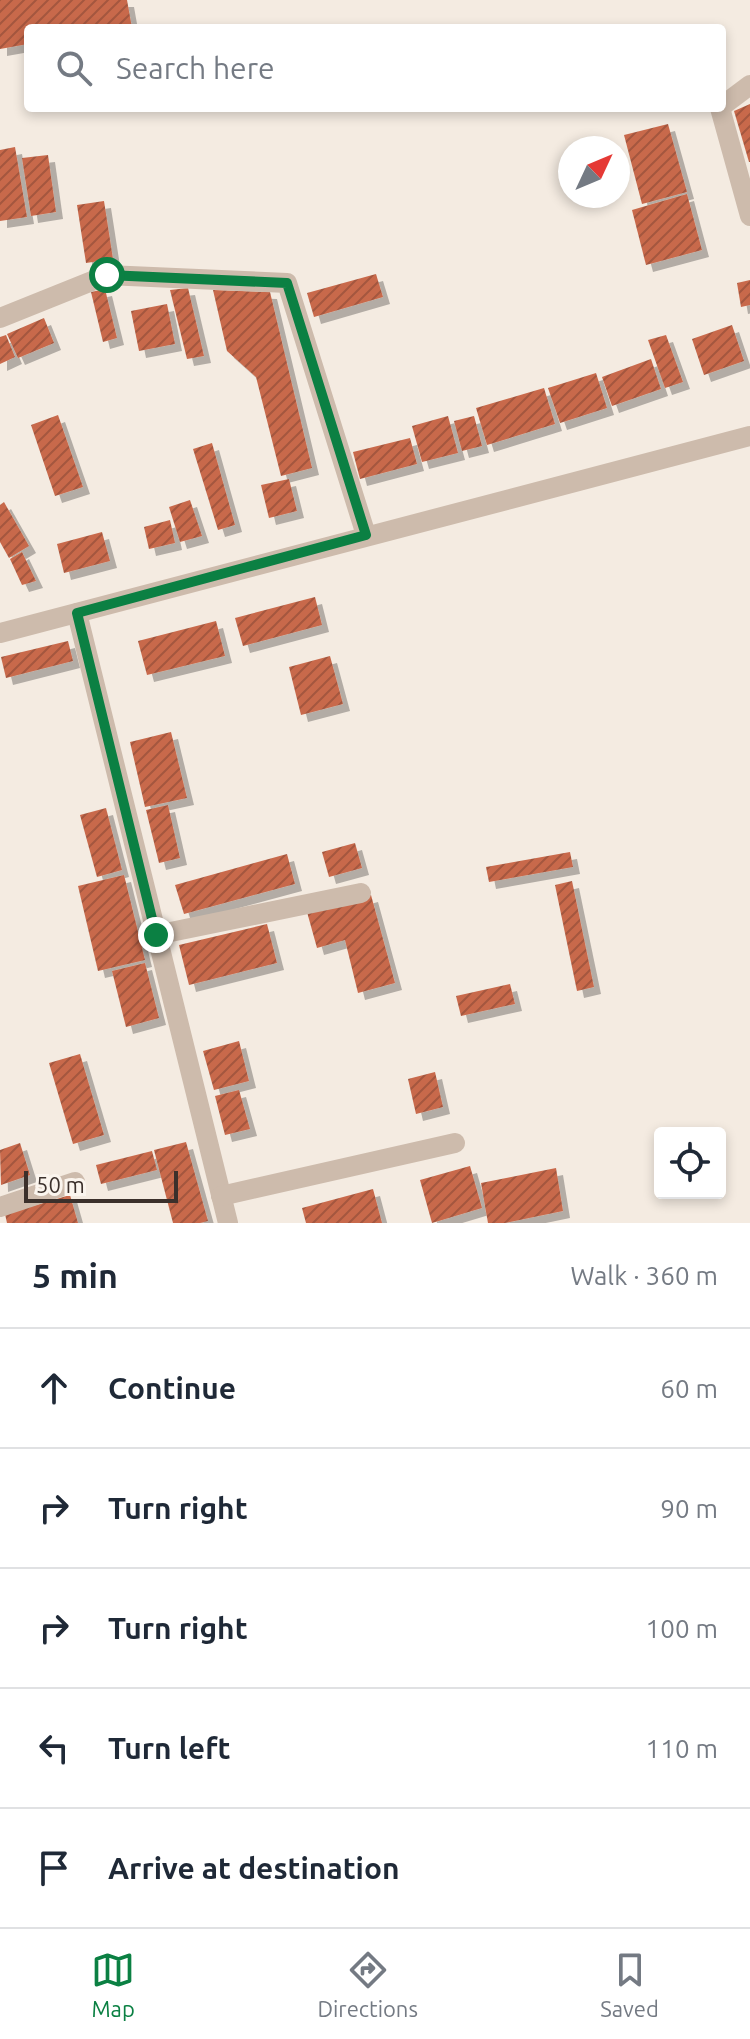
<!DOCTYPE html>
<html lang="en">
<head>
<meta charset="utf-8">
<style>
	:root { --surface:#fff; --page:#f6f6f7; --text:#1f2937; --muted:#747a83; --line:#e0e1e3; --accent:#0b8043 }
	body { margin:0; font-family:Ubuntu,sans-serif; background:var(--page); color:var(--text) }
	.controls { position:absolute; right:24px; bottom:24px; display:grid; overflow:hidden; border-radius:8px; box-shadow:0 4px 12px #0003 }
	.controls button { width:72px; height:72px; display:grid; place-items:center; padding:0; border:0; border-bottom:2px solid var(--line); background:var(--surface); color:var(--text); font:40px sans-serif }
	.compass { position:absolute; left:558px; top:136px; width:72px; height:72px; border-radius:50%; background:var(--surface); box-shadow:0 4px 12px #0003; rotate:46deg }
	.scale { position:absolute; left:24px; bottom:20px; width:154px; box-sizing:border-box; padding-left:8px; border:4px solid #3b302b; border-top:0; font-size:22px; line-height:28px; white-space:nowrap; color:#3b302b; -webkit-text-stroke:6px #fbf5ee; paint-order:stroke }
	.stop { position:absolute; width:24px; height:24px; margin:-18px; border:6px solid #0b8043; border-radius:50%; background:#fff }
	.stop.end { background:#0b8043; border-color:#fff; box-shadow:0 2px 8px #0008 }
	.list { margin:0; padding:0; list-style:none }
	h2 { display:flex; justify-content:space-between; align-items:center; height:104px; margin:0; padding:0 32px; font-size:34px }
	h2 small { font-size:26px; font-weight:400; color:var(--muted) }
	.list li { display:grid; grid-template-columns:52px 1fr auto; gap:24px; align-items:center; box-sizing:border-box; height:120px; padding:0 32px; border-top:2px solid var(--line) }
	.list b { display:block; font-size:30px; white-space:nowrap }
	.list em { font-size:26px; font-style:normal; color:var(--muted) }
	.icon { flex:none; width:44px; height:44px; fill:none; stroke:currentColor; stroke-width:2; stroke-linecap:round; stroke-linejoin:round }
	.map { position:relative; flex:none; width:750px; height:1223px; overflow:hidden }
	.search { position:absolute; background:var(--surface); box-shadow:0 4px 12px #0003; left:24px; right:24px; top:24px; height:88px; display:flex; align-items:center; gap:20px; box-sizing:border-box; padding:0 28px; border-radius:8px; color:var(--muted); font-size:30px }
	.sheet { height:704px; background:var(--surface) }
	nav { display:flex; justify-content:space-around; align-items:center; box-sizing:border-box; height:112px; border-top:2px solid var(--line); background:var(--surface); font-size:22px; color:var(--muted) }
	nav a { display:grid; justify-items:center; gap:4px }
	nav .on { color:var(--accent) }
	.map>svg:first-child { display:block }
</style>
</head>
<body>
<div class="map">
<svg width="750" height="1223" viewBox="0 0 750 1223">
	<defs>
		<pattern id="building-hatch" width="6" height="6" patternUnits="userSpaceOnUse" patternTransform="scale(2)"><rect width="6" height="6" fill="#c8694b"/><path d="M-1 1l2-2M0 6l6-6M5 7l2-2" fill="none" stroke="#a4573f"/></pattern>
		<filter id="shadow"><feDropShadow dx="7" dy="7" stdDeviation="0" flood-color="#0004"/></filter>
	</defs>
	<rect width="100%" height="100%" fill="#f4ebe1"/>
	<g fill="url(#building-hatch)" filter="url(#shadow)">
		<polygon points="0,0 127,0 132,28 28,28 28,44 0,49"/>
		<polygon points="750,104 750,162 749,162 734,111"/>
		<polygon points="668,124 687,192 642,204 624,135"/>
		<polygon points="15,147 27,217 0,221 0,150"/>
		<polygon points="48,155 56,212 31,216 22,158"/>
		<polygon points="687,194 702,250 646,265 632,210"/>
		<polygon points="104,201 113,259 86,263 77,205"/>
		<polygon points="376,274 383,297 314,317 307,293"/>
		<polygon points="750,280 750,305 741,307 737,283"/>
		<polygon points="188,288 204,356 187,359 170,290"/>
		<polygon points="105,289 117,338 103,342 91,292"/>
		<polygon points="213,290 270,292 312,468 281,476 256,377 227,351"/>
		<polygon points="167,304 175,344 139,351 131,311"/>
		<polygon points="44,318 54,343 18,358 7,334"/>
		<polygon points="732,325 744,361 704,375 692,339"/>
		<polygon points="6,335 15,357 0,364 0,337"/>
		<polygon points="666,335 683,382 665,388 648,340"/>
		<polygon points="651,359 661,389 612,406 602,377"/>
		<polygon points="596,373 607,408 560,423 548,388"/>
		<polygon points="544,388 555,424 487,445 476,408"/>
		<polygon points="58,415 83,487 55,496 31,425"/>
		<polygon points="448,416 458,453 422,462 412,426"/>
		<polygon points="474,416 482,446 462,451 454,421"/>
		<polygon points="410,438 417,464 360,479 353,452"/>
		<polygon points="212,443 235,525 218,530 193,449"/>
		<polygon points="289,479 297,511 269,518 261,485"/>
		<polygon points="190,500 202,536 180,542 169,507"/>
		<polygon points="4,502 29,546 9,558 0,542 0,505"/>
		<polygon points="170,520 175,543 149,549 144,527"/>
		<polygon points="102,532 110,561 64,573 57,544"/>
		<polygon points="22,552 36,581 22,585 10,559"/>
		<polygon points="315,597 322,625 243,646 235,618"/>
		<polygon points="216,621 225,656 147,675 138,641"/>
		<polygon points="68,641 73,661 6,678 1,657"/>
		<polygon points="330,656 343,704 301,715 289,667"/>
		<polygon points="171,732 187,798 145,807 130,742"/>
		<polygon points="168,805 180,858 159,863 146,810"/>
		<polygon points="106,808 122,870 97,877 80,815"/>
		<polygon points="355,843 362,868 329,877 322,852"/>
		<polygon points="570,852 573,867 489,882 486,867"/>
		<polygon points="287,854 295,884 184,914 175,885"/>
		<polygon points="124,875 145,960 98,971 78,886"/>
		<polygon points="572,881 594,987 577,991 555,885"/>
		<polygon points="371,895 395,983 358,993 345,940 317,948 307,912"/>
		<polygon points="267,924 277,963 189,985 179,945"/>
		<polygon points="145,963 159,1018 126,1027 112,971"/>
		<polygon points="510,984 515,1004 461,1016 456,996"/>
		<polygon points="239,1041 249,1081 214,1090 203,1051"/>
		<polygon points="80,1054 104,1135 73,1144 49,1063"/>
		<polygon points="435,1072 443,1107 416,1114 408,1079"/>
		<polygon points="239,1090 250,1129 225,1135 215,1096"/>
		<polygon points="186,1142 208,1221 200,1223 173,1223 154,1150"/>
		<polygon points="20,1143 30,1175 1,1185 0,1150"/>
		<polygon points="152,1151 157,1170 101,1184 96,1165"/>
		<polygon points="470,1166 482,1208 432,1223 420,1180"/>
		<polygon points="556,1168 563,1211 505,1223 488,1223 481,1183"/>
		<polygon points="373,1189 382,1223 306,1223 302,1208"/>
		<polygon points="70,1195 78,1223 7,1223 5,1214"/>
	</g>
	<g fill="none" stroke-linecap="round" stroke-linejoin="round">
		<g stroke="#cdbbac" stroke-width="20">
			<polyline points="722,106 750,85"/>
			<polyline points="720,108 750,216"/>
			<polyline points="0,318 107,275 287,283 366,535"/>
			<polyline points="77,613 228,1223"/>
			<polyline points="0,633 750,436"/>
			<polyline points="156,935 361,893"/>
			<polyline points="221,1196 455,1143"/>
			<polyline points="0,1207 75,1182"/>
		</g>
	</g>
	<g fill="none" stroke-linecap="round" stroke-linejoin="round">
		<polyline stroke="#0b8043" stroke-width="10" points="107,275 287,283 366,535 77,613 156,935"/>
	</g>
</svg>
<div class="controls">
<button><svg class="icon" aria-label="locate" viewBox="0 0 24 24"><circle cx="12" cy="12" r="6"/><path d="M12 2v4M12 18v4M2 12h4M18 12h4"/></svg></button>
</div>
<svg class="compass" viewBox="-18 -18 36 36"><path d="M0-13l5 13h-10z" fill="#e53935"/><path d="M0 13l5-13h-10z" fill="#747a83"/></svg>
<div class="scale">50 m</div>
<div class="stop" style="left:107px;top:275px"></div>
<div class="stop end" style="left:156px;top:935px"></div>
<div class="search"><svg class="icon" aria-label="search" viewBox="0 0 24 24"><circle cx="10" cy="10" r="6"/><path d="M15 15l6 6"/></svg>Search here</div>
</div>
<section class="sheet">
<h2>5 min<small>Walk · 360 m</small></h2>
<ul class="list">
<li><svg class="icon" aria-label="ahead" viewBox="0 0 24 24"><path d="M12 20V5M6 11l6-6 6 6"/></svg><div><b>Continue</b></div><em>60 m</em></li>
<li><svg class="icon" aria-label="right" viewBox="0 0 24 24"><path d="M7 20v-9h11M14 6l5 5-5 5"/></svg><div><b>Turn right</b></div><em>90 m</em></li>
<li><svg class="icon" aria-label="right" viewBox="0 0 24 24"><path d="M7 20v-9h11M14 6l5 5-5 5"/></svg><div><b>Turn right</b></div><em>100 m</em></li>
<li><svg class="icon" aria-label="left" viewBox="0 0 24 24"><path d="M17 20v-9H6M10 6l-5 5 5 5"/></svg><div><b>Turn left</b></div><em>110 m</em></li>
<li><svg class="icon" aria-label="arrive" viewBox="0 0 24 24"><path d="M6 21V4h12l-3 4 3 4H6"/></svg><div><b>Arrive at destination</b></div></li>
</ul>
</section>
<nav>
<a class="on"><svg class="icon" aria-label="map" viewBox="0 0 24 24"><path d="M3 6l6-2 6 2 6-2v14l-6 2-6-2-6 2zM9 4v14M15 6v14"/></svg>Map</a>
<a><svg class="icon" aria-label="directions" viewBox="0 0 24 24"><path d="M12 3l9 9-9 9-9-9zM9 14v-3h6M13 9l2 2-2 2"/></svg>Directions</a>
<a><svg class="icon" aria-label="saved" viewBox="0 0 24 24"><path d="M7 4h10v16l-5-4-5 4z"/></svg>Saved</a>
</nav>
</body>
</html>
